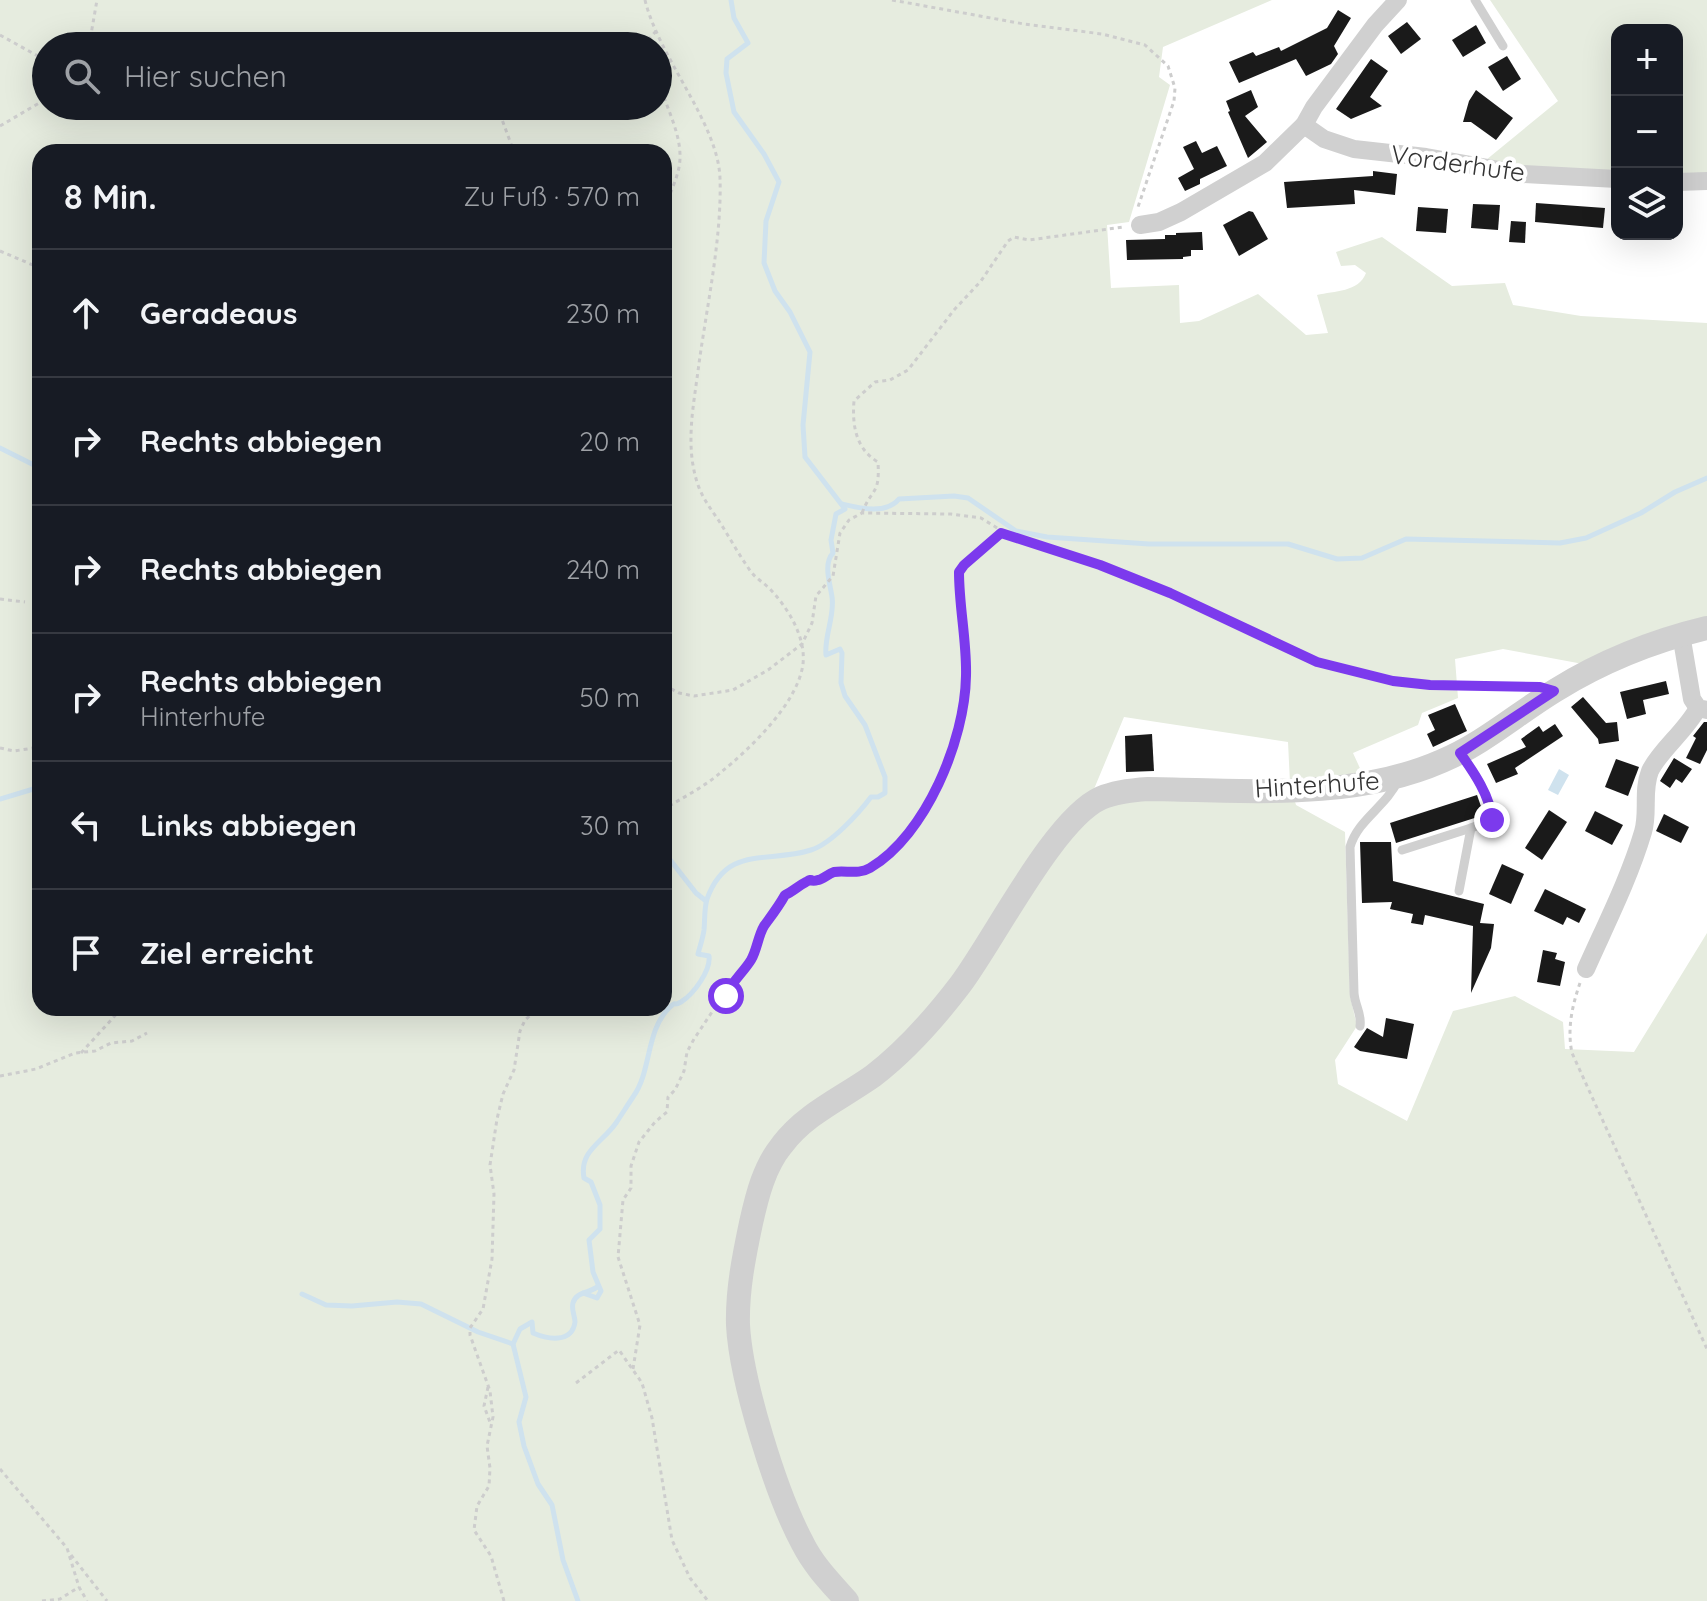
<!DOCTYPE html>
<html lang="de">
<head>
<meta charset="utf-8">
<style>
	:root { --surface:#171b24; --page:#242831; --text:#f1f3f6; --muted:#9ea1a6; --line:#363941 }
	body { margin:0; font-family:Quicksand,sans-serif; background:var(--page); color:var(--text) }
	.controls { position:absolute; right:24px; top:24px; display:grid; overflow:hidden; border-radius:16px; box-shadow:0 8px 32px #0002 }
	.controls button { width:72px; height:72px; display:grid; place-items:center; padding:0; border:0; border-bottom:2px solid var(--line); background:var(--surface); color:var(--text); font:40px sans-serif }
	.stop { position:absolute; width:24px; height:24px; margin:-18px; border:6px solid #7c3aed; border-radius:50%; background:#fff }
	.stop.end { background:#7c3aed; border-color:#fff; box-shadow:0 2px 8px #0008 }
	.list { margin:0; padding:0; list-style:none }
	h2 { display:flex; justify-content:space-between; align-items:center; height:104px; margin:0; padding:0 32px; font-size:34px }
	h2 small { font-size:26px; font-weight:400; color:var(--muted) }
	.list li { display:grid; grid-template-columns:52px 1fr auto; gap:24px; align-items:center; box-sizing:border-box; height:128px; padding:0 32px; border-top:2px solid var(--line) }
	.list b { display:block; font-size:30px; white-space:nowrap }
	.list p { margin:0; font-size:26px; white-space:nowrap; color:var(--muted) }
	.list em { font-size:26px; font-style:normal; color:var(--muted) }
	.icon { flex:none; width:44px; height:44px; fill:none; stroke:currentColor; stroke-width:2; stroke-linecap:round; stroke-linejoin:round }
	.map { position:relative; flex:none; width:1707px; height:1601px; overflow:hidden }
	.search { position:absolute; background:var(--surface); box-shadow:0 8px 32px #0002; left:32px; top:32px; width:640px; height:88px; display:flex; align-items:center; gap:20px; box-sizing:border-box; padding:0 28px; border-radius:44px; color:var(--muted); font-size:30px }
	.panel { position:absolute; background:var(--surface); box-shadow:0 8px 32px #0002; left:32px; top:144px; width:640px; height:872px; border-radius:24px }
	.map>svg:first-child { display:block }
</style>
</head>
<body>
<div class="map">
<svg width="1707" height="1601" viewBox="0 0 1707 1601">
	<rect width="100%" height="100%" fill="#fff"/>
	<g fill="#e6ecdf" fill-rule="evenodd">
		<path d="M0,0H1272L1163,47L1159,77L1170,85L1129,222L1107,225L1111,288L1179,285L1180,323L1199,321L1258,294L1306,335L1328,333L1317,295C1334,291 1359,292 1366,273L1355,265L1341,266L1336,252L1382,237L1452,286L1505,283L1513,305L1581,316L1707,323V620L1583,664L1503,649L1455,659L1458,698L1422,713L1418,725L1353,753L1364,777L1290,784L1296,805L1345,832L1350,996L1357,1026L1335,1060L1338,1084L1407,1121L1453,1011L1515,996L1563,1022L1565,1049L1634,1052L1707,933V1601H0ZM46,46H658V106H46ZM40,152H664V1008H40ZM1124,717L1288,742L1290,783L1094,789Z"/>
		<polygon points="1490,0 1707,0 1707,179 1677,181 1677,30 1617,30 1617,176 1521,170 1486,160 1558,101"/>
	</g>
	<polygon fill="#cfe2ee" points="1559,769 1569,775 1558,795 1548,790"/>
	<g fill="none" stroke-linecap="round" stroke-linejoin="round">
		<g stroke="#cfe2ee" stroke-width="5">
			<polyline points="0,448 40,468"/>
			<path d="M842,504C859,508 886,515 899,499L954,496L968,498L1016,531L1047,537L1149,544H1288L1337,559L1362,558L1406,539L1560,543L1586,538L1641,513L1675,492L1707,478"/>
			<polyline points="0,799 40,787"/>
			<polyline points="664,852 696,893 706,901"/>
			<path d="M583,1293L597,1298L601,1291L593,1272L589,1240L600,1229V1205L591,1182L584,1178C579,1151 602,1143 616,1123C622,1114 627,1106 633,1097C652,1071 645,1031 670,1007C678,1000 672,1007 681,1002C694,994 711,970 709,956L698,954C700,946 703,938 704,930C705,920 704,909 707,899C727,844 768,864 811,850C831,844 859,813 871,797H878L885,793V777L865,725L845,696L841,683L842,653L840,649L826,655C824,636 835,616 832,597C830,583 823,564 833,553L831,540L836,514L845,509L805,457L803,425L810,352L790,312L775,291L764,263L766,221L779,182L764,154L734,112L726,73L727,59L748,43L734,18L731,0"/>
			<polyline points="302,1294 326,1305 352,1306 397,1302 421,1304 478,1332 513,1344"/>
			<path d="M578,1601L563,1560L552,1505L538,1484L524,1446L519,1422L526,1397L513,1344L520,1329L532,1322L533,1333C547,1339 572,1344 575,1322C575,1316 571,1309 573,1303C576,1291 592,1293 598,1286"/>
		</g>
	</g>
	<g fill="#1a1a1a">
		<polygon points="1338,10 1351,18 1334,46 1338,54 1331,64 1306,76 1296,59 1239,83 1229,62 1253,52 1256,56 1279,47 1281,51 1327,28"/>
		<polygon points="1407,22 1421,39 1401,54 1388,36"/>
		<polygon points="1476,25 1486,43 1463,57 1452,40"/>
		<polygon points="1507,56 1521,79 1503,91 1488,67"/>
		<polygon points="1371,59 1388,71 1370,97 1382,106 1351,119 1336,109"/>
		<polygon points="1251,90 1258,107 1245,116 1267,142 1248,158 1228,112 1230,111 1226,101"/>
		<polygon points="1476,90 1513,118 1496,140 1471,122 1463,122 1469,101"/>
		<polygon points="1196,141 1202,153 1217,146 1227,166 1200,179 1200,184 1185,191 1178,178 1194,169 1183,147"/>
		<polygon points="1373,171 1397,174 1395,195 1354,190 1355,204 1287,208 1284,182 1373,176"/>
		<polygon points="1536,203 1605,208 1603,228 1535,222"/>
		<polygon points="1473,204 1500,205 1498,230 1471,228"/>
		<polygon points="1418,207 1448,209 1446,233 1416,231"/>
		<polygon points="1249,211 1253,212 1268,239 1239,256 1223,225"/>
		<polygon points="1511,221 1526,222 1525,243 1509,242"/>
		<polygon points="1202,232 1203,250 1191,250 1191,256 1183,257 1183,259 1127,260 1126,240 1165,239 1165,235 1176,235 1176,233"/>
		<polygon points="1666,681 1669,694 1643,700 1646,714 1627,719 1620,692"/>
		<polygon points="1583,697 1606,723 1617,722 1619,741 1599,744 1598,739 1571,707"/>
		<polygon points="1455,704 1467,731 1433,747 1427,734 1435,730 1428,715"/>
		<polygon points="1704,722 1707,722 1707,750 1700,764 1686,758 1696,738 1693,736"/>
		<polygon points="1555,724 1563,736 1515,768 1518,774 1496,783 1487,764 1526,747 1521,739 1539,726 1543,732"/>
		<polygon points="1152,734 1154,771 1126,772 1125,736"/>
		<polygon points="1674,758 1692,769 1682,783 1676,779 1670,788 1660,781"/>
		<polygon points="1616,759 1639,767 1628,796 1605,787"/>
		<polygon points="1477,795 1484,815 1396,843 1390,823"/>
		<polygon points="1549,810 1567,822 1542,860 1525,848"/>
		<polygon points="1595,811 1623,825 1612,845 1585,831"/>
		<polygon points="1664,814 1689,827 1681,843 1656,831"/>
		<polygon points="1360,842 1391,842 1393,881 1484,904 1480,923 1494,924 1491,948 1471,993 1473,926 1425,915 1423,925 1411,923 1413,914 1390,909 1392,902 1362,903"/>
		<polygon points="1502,864 1524,874 1511,904 1489,894"/>
		<polygon points="1545,889 1586,909 1579,923 1567,917 1563,925 1534,911"/>
		<polygon points="1543,950 1557,953 1555,959 1565,962 1560,986 1537,982"/>
		<polygon points="1386,1018 1414,1024 1407,1059 1360,1051 1354,1047 1367,1028 1383,1037"/>
	</g>
	<g fill="none" stroke-linecap="round" stroke-linejoin="round">
		<g stroke="#cdcdcd" stroke-width="3" stroke-dasharray="4 4" stroke-linecap="butt">
			<path d="M645,0C659,58 718,123 720,178C722,240 706,309 698,371C693,409 685,447 698,485C703,499 711,509 719,521C730,538 740,557 752,573C757,579 764,583 770,589C788,608 806,637 803,664C798,703 750,749 720,773C705,786 686,796 669,806L664,813"/>
			<polyline points="892,0 1024,24 1102,34 1145,45 1168,66 1175,88 1174,101 1138,207"/>
			<polyline points="0,35 36,55 46,58"/>
			<polyline points="89,46 97,0"/>
			<path d="M487,46V41C511,33 543,27 563,46"/>
			<polyline points="643,46 656,31"/>
			<path d="M658,74C662,101 679,126 680,154C681,172 671,191 664,208"/>
			<polyline points="497,106 514,152"/>
			<polyline points="0,126 46,99"/>
			<polyline points="0,251 40,268"/>
			<path d="M862,513C872,487 880,496 878,462C856,449 852,426 854,401L875,382L890,380L908,370L954,310L981,281L1008,241L1014,237L1029,240L1123,227"/>
			<polyline points="0,599 25,602"/>
			<polyline points="664,685 679,693 694,696 733,690 768,670 802,644 812,623 816,596 833,576 840,533 849,520 862,513 951,514 981,518 1015,539 1100,565 1170,593 1317,662 1393,681 1430,685 1523,686"/>
			<polyline points="0,748 14,751 40,747"/>
			<path d="M1580,983C1572,1006 1567,1029 1572,1053L1707,1349"/>
			<polyline points="81,1053 122,1008"/>
			<polyline points="0,1076 36,1069 75,1053 95,1051 111,1043 132,1041 147,1033"/>
			<path d="M633,1369L640,1325L618,1257L623,1200L631,1188V1166L639,1142L655,1122L667,1112L668,1097L675,1090L684,1071L687,1052L694,1039L712,1012L724,1001L728,990L750,961L760,941L762,928L776,913L785,895C795,891 798,886 806,882C814,878 809,883 818,880C823,879 828,874 834,873C846,870 858,875 870,868C926,835 965,740 966,676C966,642 959,607 959,572L1001,533"/>
			<polyline points="576,1383 619,1350 642,1383 652,1418 672,1540 690,1578 708,1601"/>
			<polyline points="488,1387 484,1406 491,1425"/>
			<polyline points="0,1469 67,1548 79,1587 87,1601"/>
			<polyline points="71,1555 107,1601"/>
			<polyline points="42,1601 60,1599 79,1587"/>
			<polyline points="504,1601 491,1556 474,1530 477,1506 489,1486 490,1468 487,1446 493,1417 490,1391 470,1335 470,1328 483,1309 492,1259 494,1194 490,1165 497,1119 503,1094 514,1070 520,1031 525,1020 538,1008"/>
		</g>
		<g stroke="#d0d0d0" stroke-width="9">
			<polyline points="1475,0 1503,46"/>
			<polyline points="1402,850 1471,828"/>
			<path d="M1459,891L1471,828L1492,820C1491,797 1473,771 1460,753"/>
			<path d="M1360,1026C1362,1014 1355,1006 1354,993L1350,847C1358,819 1387,806 1398,780"/>
		</g>
		<g stroke="#d0d0d0" stroke-width="18">
			<polyline points="1304,125 1324,139 1354,149 1426,157 1522,174 1617,179"/>
			<polyline points="1677,182 1707,181"/>
			<polyline points="1140,225 1159,222 1181,212 1265,163 1304,125 1314,107 1375,25 1398,0"/>
			<polyline points="1681,634 1692,699 1698,708 1707,710"/>
			<path d="M1586,969C1606,924 1629,879 1643,832C1649,813 1642,791 1650,771C1660,750 1685,732 1698,708"/>
		</g>
		<path stroke="#d0d0d0" stroke-width="24" d="M847,1601C831,1583 814,1566 803,1544C776,1494 741,1381 738,1325C737,1291 744,1256 751,1223C757,1196 764,1167 782,1145C805,1114 842,1098 873,1076C907,1050 934,1019 960,985C994,940 1054,819 1101,798C1115,792 1132,790 1148,789C1245,790 1351,801 1442,761C1483,744 1518,713 1556,690C1603,661 1653,641 1707,628"/>
	</g>
	<g fill="none" stroke-linecap="round" stroke-linejoin="round">
		<path stroke="#7c3aed" stroke-width="10" d="M726,996C731,982 743,973 751,960C757,950 758,936 764,926C772,915 779,906 785,895C794,891 798,886 806,882C815,877 808,883 818,880C823,879 828,874 834,872C846,870 858,875 870,868C926,835 965,740 966,676C967,642 959,607 959,572L964,565L1001,533L1100,565L1170,593L1317,662L1393,681L1430,685L1540,687L1554,691L1460,753C1473,771 1491,797 1492,820"/>
	</g>
	<g text-anchor="middle" dominant-baseline="central" stroke-width="8" stroke-linejoin="round" paint-order="stroke">
		<g font-size="26" fill="#333" stroke="#fff">
			<text transform="translate(1458 163) rotate(8)">Vorderhufe</text>
			<text transform="translate(1317 784) rotate(-4)">Hinterhufe</text>
		</g>
	</g>
</svg>
<div class="controls">
<button>+</button>
<button>−</button>
<button><svg class="icon" aria-label="layers" viewBox="0 0 24 24"><path d="M12 4l9 5-9 5-9-5zM3 14l9 5 9-5"/></svg></button>
</div>
<div class="stop" style="left:726px;top:996px"></div>
<div class="stop end" style="left:1492px;top:820px"></div>
<div class="search"><svg class="icon" aria-label="search" viewBox="0 0 24 24"><circle cx="10" cy="10" r="6"/><path d="M15 15l6 6"/></svg>Hier suchen</div>
<section class="panel">
<h2>8 Min.<small>Zu Fuß · 570 m</small></h2>
<ul class="list">
<li><svg class="icon" aria-label="ahead" viewBox="0 0 24 24"><path d="M12 20V5M6 11l6-6 6 6"/></svg><div><b>Geradeaus</b></div><em>230 m</em></li>
<li><svg class="icon" aria-label="right" viewBox="0 0 24 24"><path d="M7 20v-9h11M14 6l5 5-5 5"/></svg><div><b>Rechts abbiegen</b></div><em>20 m</em></li>
<li><svg class="icon" aria-label="right" viewBox="0 0 24 24"><path d="M7 20v-9h11M14 6l5 5-5 5"/></svg><div><b>Rechts abbiegen</b></div><em>240 m</em></li>
<li><svg class="icon" aria-label="right" viewBox="0 0 24 24"><path d="M7 20v-9h11M14 6l5 5-5 5"/></svg><div><b>Rechts abbiegen</b><p>Hinterhufe</p></div><em>50 m</em></li>
<li><svg class="icon" aria-label="left" viewBox="0 0 24 24"><path d="M17 20v-9H6M10 6l-5 5 5 5"/></svg><div><b>Links abbiegen</b></div><em>30 m</em></li>
<li><svg class="icon" aria-label="arrive" viewBox="0 0 24 24"><path d="M6 21V4h12l-3 4 3 4H6"/></svg><div><b>Ziel erreicht</b></div></li>
</ul>
</section>
</div>
</body>
</html>
